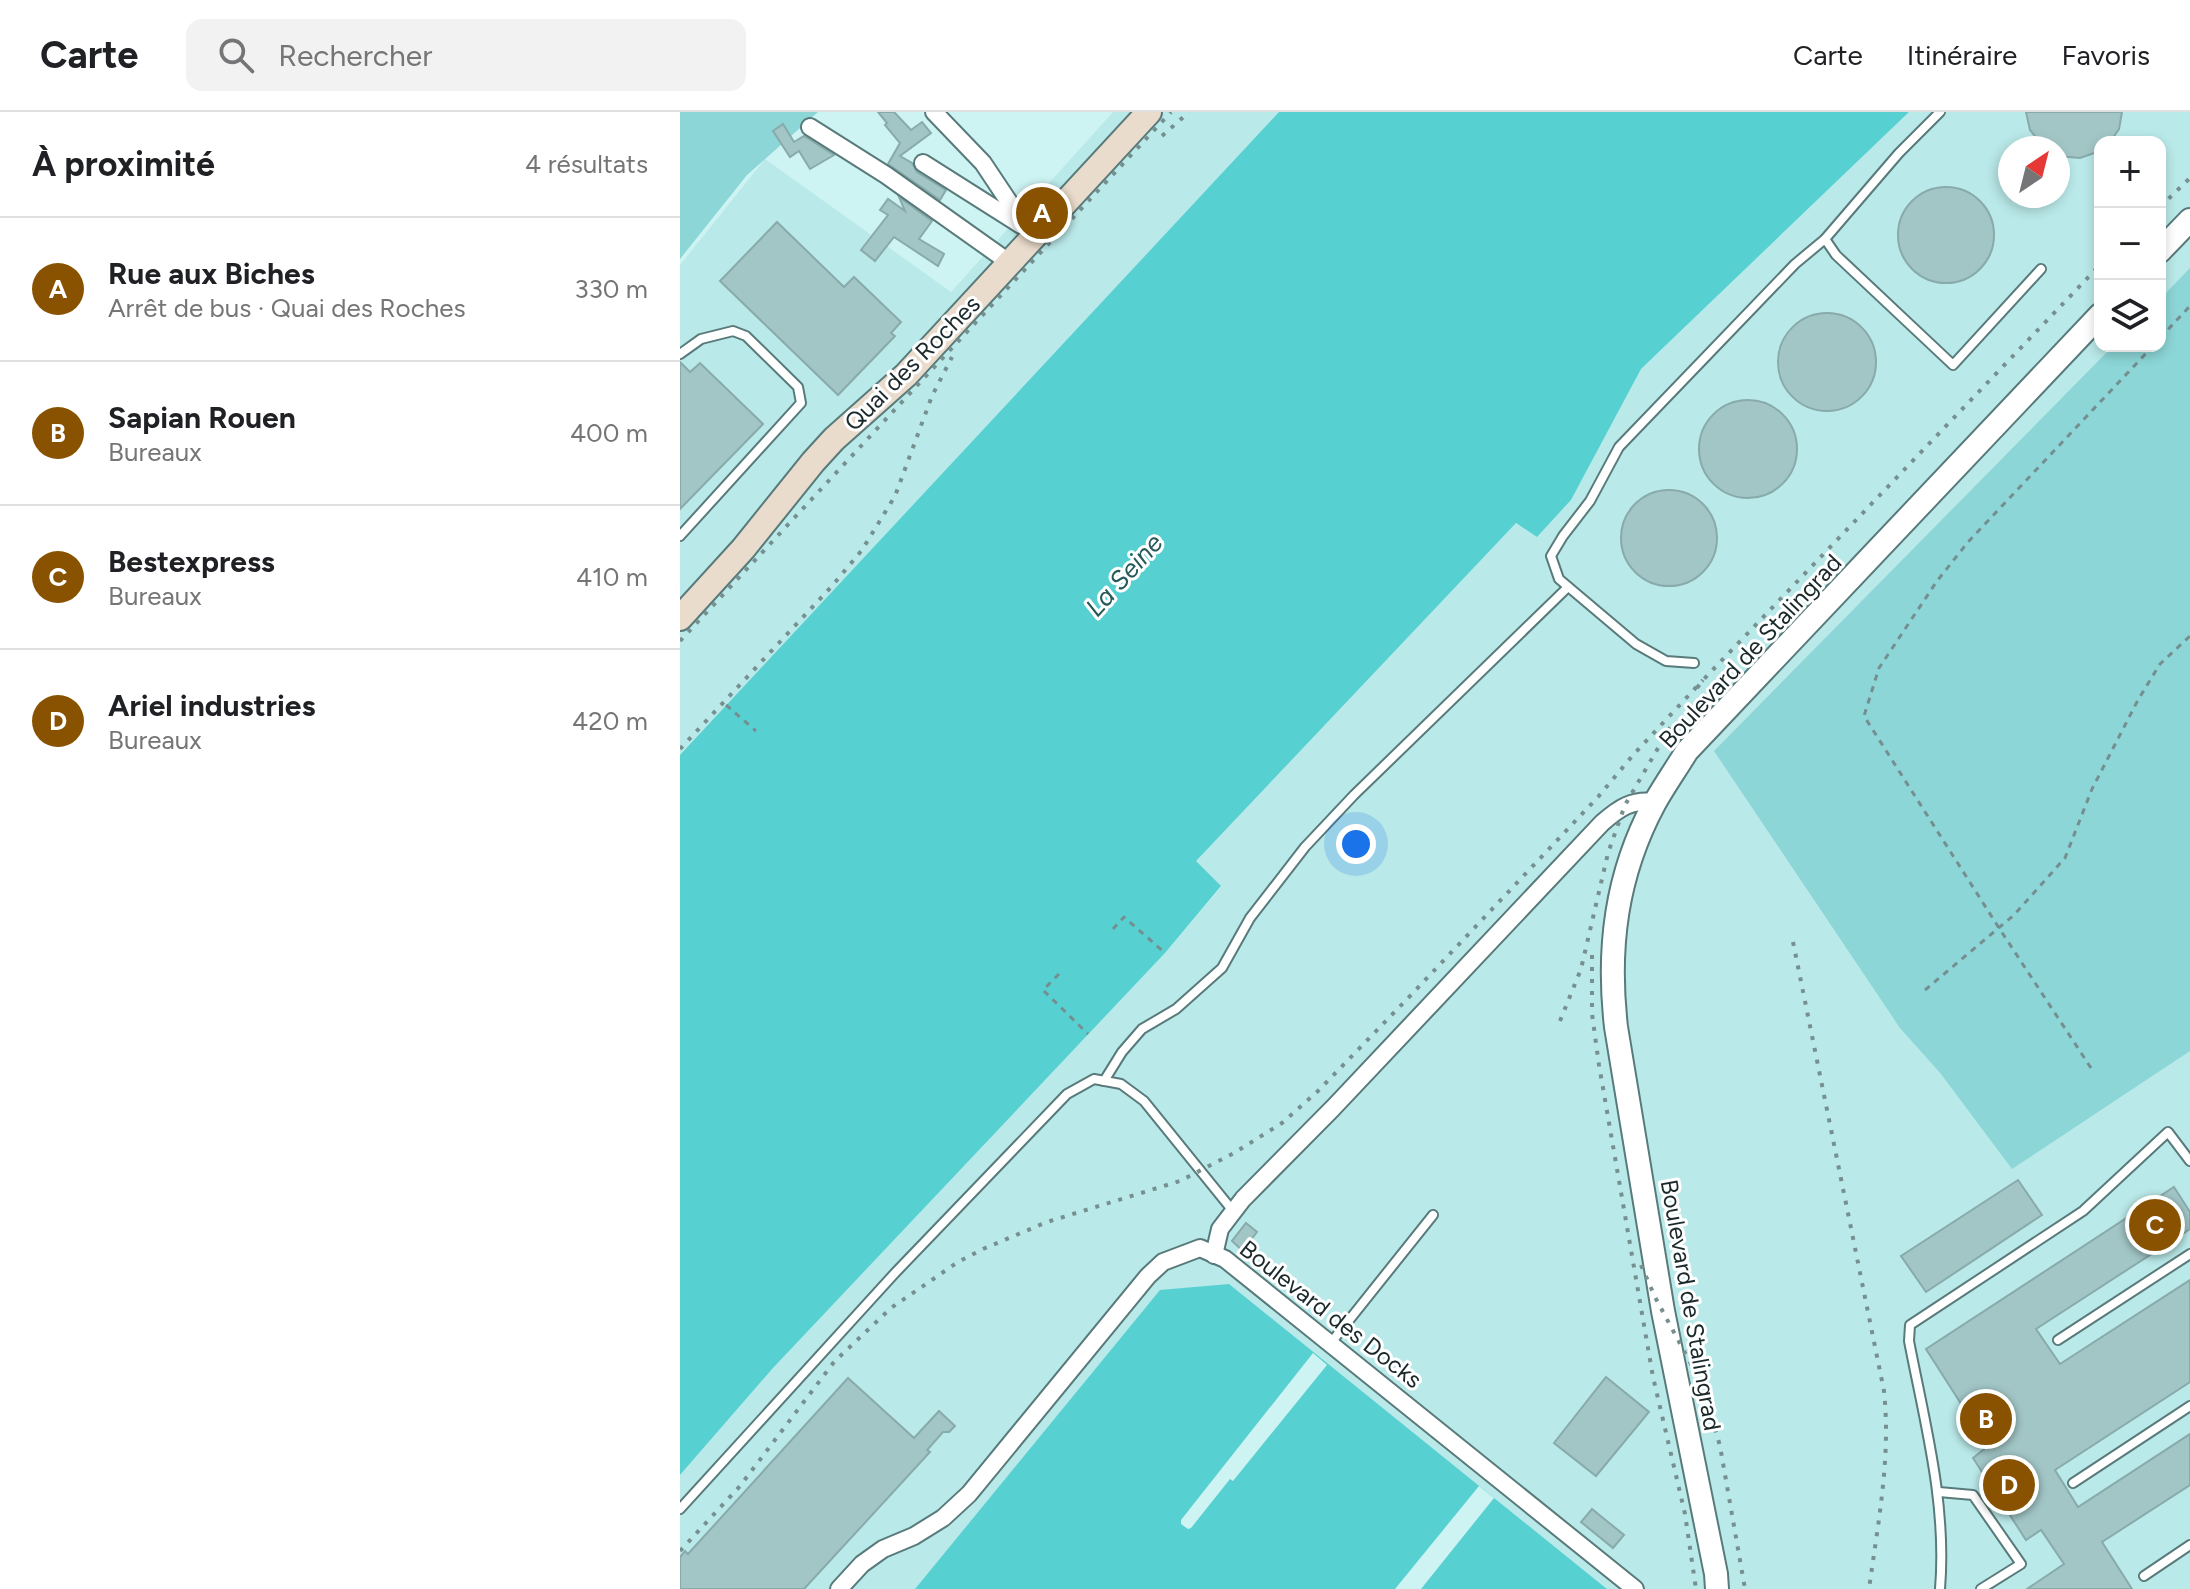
<!DOCTYPE html>
<html lang="fr">
<head>
<meta charset="utf-8">
<style>
	:root { --surface:#fff; --page:#f2f2f2; --text:#202124; --muted:#757577; --line:#e0e0e0; --accent:#885200 }
	body { margin:0; font-family:Figtree,sans-serif; background:var(--page); color:var(--text) }
	.controls { position:absolute; right:24px; top:24px; display:grid; overflow:hidden; border-radius:16px; box-shadow:0 4px 12px #0003 }
	.controls button { width:72px; height:72px; display:grid; place-items:center; padding:0; border:0; border-bottom:2px solid var(--line); background:var(--surface); color:var(--text); font:40px sans-serif }
	.compass { position:absolute; left:1318px; top:24px; width:72px; height:72px; border-radius:50%; background:var(--surface); box-shadow:0 4px 12px #0003; rotate:35deg }
	.you { position:absolute; left:676px; top:732px; width:28px; height:28px; margin:-20px; border:6px solid #fff; border-radius:50%; background:#1a73e8; box-shadow:0 0 0 12px #1a73e833 }
	.badge { display:grid; place-items:center; width:52px; height:52px; border-radius:50%; background:var(--accent); color:#fff; font-size:26px; font-weight:700 }
	.pin { position:absolute; translate:-50% -50%; border:4px solid #fff; box-shadow:0 2px 8px #0006 }
	.list { margin:0; padding:0; list-style:none }
	h2 { display:flex; justify-content:space-between; align-items:center; height:104px; margin:0; padding:0 32px; font-size:34px }
	h2 small { font-size:26px; font-weight:400; color:var(--muted) }
	.list li { display:grid; grid-template-columns:52px 1fr auto; gap:24px; align-items:center; box-sizing:border-box; height:144px; padding:0 32px; border-top:2px solid var(--line) }
	.list b { display:block; font-size:30px; white-space:nowrap }
	.list p { margin:0; font-size:26px; white-space:nowrap; color:var(--muted) }
	.list em { font-size:26px; font-style:normal; color:var(--muted) }
	.icon { flex:none; width:44px; height:44px; fill:none; stroke:currentColor; stroke-width:2; stroke-linecap:round; stroke-linejoin:round }
	.map { position:relative; flex:none; width:1510px; height:1477px; overflow:hidden }
	header { display:flex; align-items:center; gap:48px; box-sizing:border-box; height:112px; padding:0 40px; background:var(--surface); border-bottom:2px solid var(--line) }
	header strong { font-size:38px }
	nav { display:flex; gap:44px; margin-inline-start:auto; font-size:28px }
	.search { width:560px; height:72px; background:var(--page); display:flex; align-items:center; gap:20px; box-sizing:border-box; padding:0 28px; border-radius:16px; color:var(--muted); font-size:30px }
	main { display:flex }
	aside { flex:1; background:var(--surface) }
	.map>svg:first-child { display:block }
</style>
</head>
<body>
<header>
<strong>Carte</strong>
<div class="search"><svg class="icon" aria-label="search" viewBox="0 0 24 24"><circle cx="10" cy="10" r="6"/><path d="M15 15l6 6"/></svg>Rechercher</div>
<nav><a>Carte</a><a>Itinéraire</a><a>Favoris</a></nav>
</header>
<main>
<aside>
<h2>À proximité<small>4 résultats</small></h2>
<ul class="list">
<li><span class="badge">A</span><div><b>Rue aux Biches</b><p>Arrêt de bus · Quai des Roches</p></div><em>330 m</em></li>
<li><span class="badge">B</span><div><b>Sapian Rouen</b><p>Bureaux</p></div><em>400 m</em></li>
<li><span class="badge">C</span><div><b>Bestexpress</b><p>Bureaux</p></div><em>410 m</em></li>
<li><span class="badge">D</span><div><b>Ariel industries</b><p>Bureaux</p></div><em>420 m</em></li>
</ul>
</aside>
<div class="map">
<svg width="1510" height="1477" viewBox="0 0 1510 1477">
	<rect width="100%" height="100%" fill="#cef3f3"/>
	<g fill="#bae9e9" fill-rule="evenodd">
		<polygon points="433,0 692,0 0,724 0,153 85,47 271,180"/>
		<path d="M1229,0H1510V1477H927L548,1172L480,1179L235,1477H0V1363L93,1256L485,841L541,775L515,749L836,411L857,425L891,388L961,257ZM1420,30H1480V234H1420ZM1330,36H1378V84H1330Z"/>
	</g>
	<g fill="#8cd6d7">
		<polygon points="0,0 138,0 67,63 0,147"/>
		<polygon points="1510,156 1510,939 1332,1057 1261,962 1220,916 1034,639 1433,234 1480,234 1480,187"/>
	</g>
	<g fill="#57d0d2">
		<polygon points="599,0 1229,0 961,257 891,388 857,425 836,411 516,749 541,774 485,841 93,1256 0,1363 0,643"/>
		<polygon points="549,1172 927,1477 235,1477 480,1178"/>
	</g>
	<g fill="#cef3f3">
		<polygon points="633,1241 647,1253 553,1369 550,1367 511,1416 508,1417 501,1412 501,1408"/>
		<polygon points="799,1374 814,1386 741,1477 715,1477"/>
	</g>
	<g fill="#a2c6c6" stroke="#88aaab" stroke-width="2">
		<polygon points="198,0 214,0 231,18 242,10 251,21 220,44 232,51 237,60 266,78 260,88 208,52 220,31 205,13 207,11"/>
		<polygon points="1346,0 1442,0 1439,17 1430,30 1420,30 1420,39 1400,46 1378,44 1378,36 1365,36 1363,34 1350,18"/>
		<polygon points="103,12 114,30 124,24 154,43 130,57 119,39 110,45 93,19"/>
		<circle cx="1266" cy="123" r="48"/>
		<polygon points="219,85 252,109 239,127 264,142 258,154 214,125 195,149 181,138 208,103 200,98 208,87 225,99"/>
		<polygon points="97,110 164,175 174,165 221,210 211,221 215,224 158,283 40,169"/>
		<circle cx="1147" cy="250" r="49"/>
		<polygon points="0,250 10,260 20,251 83,312 0,397"/>
		<circle cx="1068" cy="337" r="49"/>
		<circle cx="989" cy="426" r="48"/>
		<polygon points="1338,1068 1362,1103 1246,1180 1221,1144"/>
		<polygon points="1494,1075 1510,1100 1510,1117 1356,1217 1380,1252 1510,1168 1510,1270 1375,1358 1398,1395 1510,1322 1510,1373 1422,1430 1452,1477 1347,1477 1384,1452 1361,1418 1346,1428 1293,1346 1308,1334 1246,1237"/>
		<polygon points="566,1111 577,1120 570,1129 574,1132 566,1142 552,1129"/>
		<polygon points="926,1265 969,1300 916,1364 874,1331"/>
		<polygon points="168,1266 234,1326 259,1299 275,1314 269,1320 263,1320 247,1338 250,1340 124,1477 0,1477 0,1445 5,1439 8,1442"/>
		<polygon points="912,1397 944,1423 933,1436 901,1410"/>
	</g>
	<g fill="none" stroke-linecap="round" stroke-linejoin="round">
		<defs>
			<g id="service">
				<polyline points="1260,0 1219,41 1145,127 1156,143 1273,253 1361,157"/>
				<polyline points="0,242 21,227 53,219 66,224 118,275 121,291 0,424"/>
				<polyline points="1014,551 986,549 956,532 879,467 871,444 883,424 910,389 939,335 1115,152 1145,127"/>
				<polyline points="424,969 442,940 462,917 496,897 542,856 570,806 625,735 674,683 888,475"/>
				<polyline points="1378,1228 1510,1142"/>
				<polyline points="650,1232 753,1103"/>
				<polyline points="1393,1371 1510,1294"/>
				<polyline points="1259,1380 1293,1383 1341,1452 1301,1477"/>
				<polyline points="0,1397 215,1161 387,982 414,967 441,972 464,989 553,1099"/>
				<polyline points="1464,1464 1510,1433"/>
				<path d="M1260,1477C1267,1392 1245,1312 1229,1229L1230,1213L1403,1099L1488,1020L1510,1049"/>
			</g>
			<g id="minor">
				<polyline points="254,0 303,51 331,93 360,118"/>
				<polyline points="130,15 206,63 330,151"/>
				<polyline points="243,51 341,113"/>
				<path d="M534,1143L540,1117L563,1087L653,996L922,711C939,696 952,687 975,690"/>
				<polyline points="159,1477 182,1452 203,1437 234,1424 263,1406 289,1382 468,1164 483,1150 520,1136 545,1147 955,1477"/>
			</g>
			<g id="tertiary">
				<polyline points="1480,139 1510,108"/>
				<path d="M1037,1477L1036,1462L983,1199L936,915C927,836 936,763 974,692C984,674 996,657 1007,639L1420,203"/>
			</g>
			<polyline id="secondary" points="0,506 63,437 133,350 154,327 226,263 469,0"/>
		</defs>
		<use href="#service" stroke="#597a7a" stroke-width="12"/>
		<use href="#minor" stroke="#597a7a" stroke-width="20"/>
		<use href="#tertiary" stroke="#597a7a" stroke-width="26"/>
		<use href="#secondary" stroke="#597a7a" stroke-width="28"/>
		<g stroke="#758e8f" stroke-width="3" stroke-dasharray="6 6" stroke-linecap="butt">
			<polyline points="1480,226 1510,194"/>
			<polyline points="46,593 76,619"/>
			<polyline points="433,817 444,805 485,841"/>
			<polyline points="379,862 363,878 408,922"/>
			<polyline points="1245,878 1334,803 1385,746 1412,677 1458,588 1480,552 1510,524"/>
			<polyline points="1411,956 1319,816 1184,604 1199,556 1257,469 1288,430 1473,234"/>
		</g>
		<use href="#service" stroke="#fff" stroke-width="8"/>
		<use href="#minor" stroke="#fff" stroke-width="16"/>
		<use href="#tertiary" stroke="#fff" stroke-width="22"/>
		<use href="#secondary" stroke="#eadccc" stroke-width="24"/>
		<g stroke="#769090" stroke-width="4" stroke-dasharray="4 8" stroke-linecap="butt">
			<polyline points="482,24 509,0"/>
			<polyline points="1480,95 1510,66"/>
			<polyline points="0,529 491,0"/>
			<polyline points="1017,576 1023,568 1420,153"/>
			<polyline points="0,637 152,474 182,438 215,384 252,284 272,245"/>
			<path d="M1113,830L1204,1279C1211,1346 1198,1411 1189,1477"/>
			<polyline points="912,843 912,902 919,953 973,1265 1005,1402 1016,1477"/>
			<polyline points="880,909 901,857 928,741 945,693 992,612"/>
			<polyline points="961,1153 975,1185 1011,1252 1028,1292 1040,1334 1065,1477"/>
			<polyline points="0,1439 60,1374 154,1250 211,1196 278,1150 303,1137 367,1110 500,1069 554,1041 602,1011 638,979 731,883 918,685 954,642 1023,568"/>
		</g>
	</g>
	<g text-anchor="middle" dominant-baseline="central" stroke-width="6" stroke-linejoin="round" paint-order="stroke">
		<g font-size="24" fill="#1b292a" stroke="#fff">
			<text transform="translate(232 251) rotate(-45)">Quai des Roches</text>
			<text transform="translate(1070 539) rotate(-47)">Boulevard de Stalingrad</text>
			<text transform="translate(1011 1193) rotate(80)">Boulevard de Stalingrad</text>
			<text transform="translate(651 1202) rotate(38)">Boulevard des Docks</text>
		</g>
		<g font-size="26" font-style="italic" fill="#26595a" stroke="#fff">
			<text transform="translate(444 463) rotate(-48)">La Seine</text>
		</g>
	</g>
</svg>
<div class="controls">
<button>+</button>
<button>−</button>
<button><svg class="icon" aria-label="layers" viewBox="0 0 24 24"><path d="M12 4l9 5-9 5-9-5zM3 14l9 5 9-5"/></svg></button>
</div>
<svg class="compass" viewBox="-18 -18 36 36"><path d="M0-13l5 13h-10z" fill="#e53935"/><path d="M0 13l5-13h-10z" fill="#757577"/></svg>
<div class="you"></div>
<div class="pin badge" style="left:362px;top:101px">A</div>
<div class="pin badge" style="left:1306px;top:1307px">B</div>
<div class="pin badge" style="left:1475px;top:1113px">C</div>
<div class="pin badge" style="left:1329px;top:1373px">D</div>
</div>
</main>
</body>
</html>
